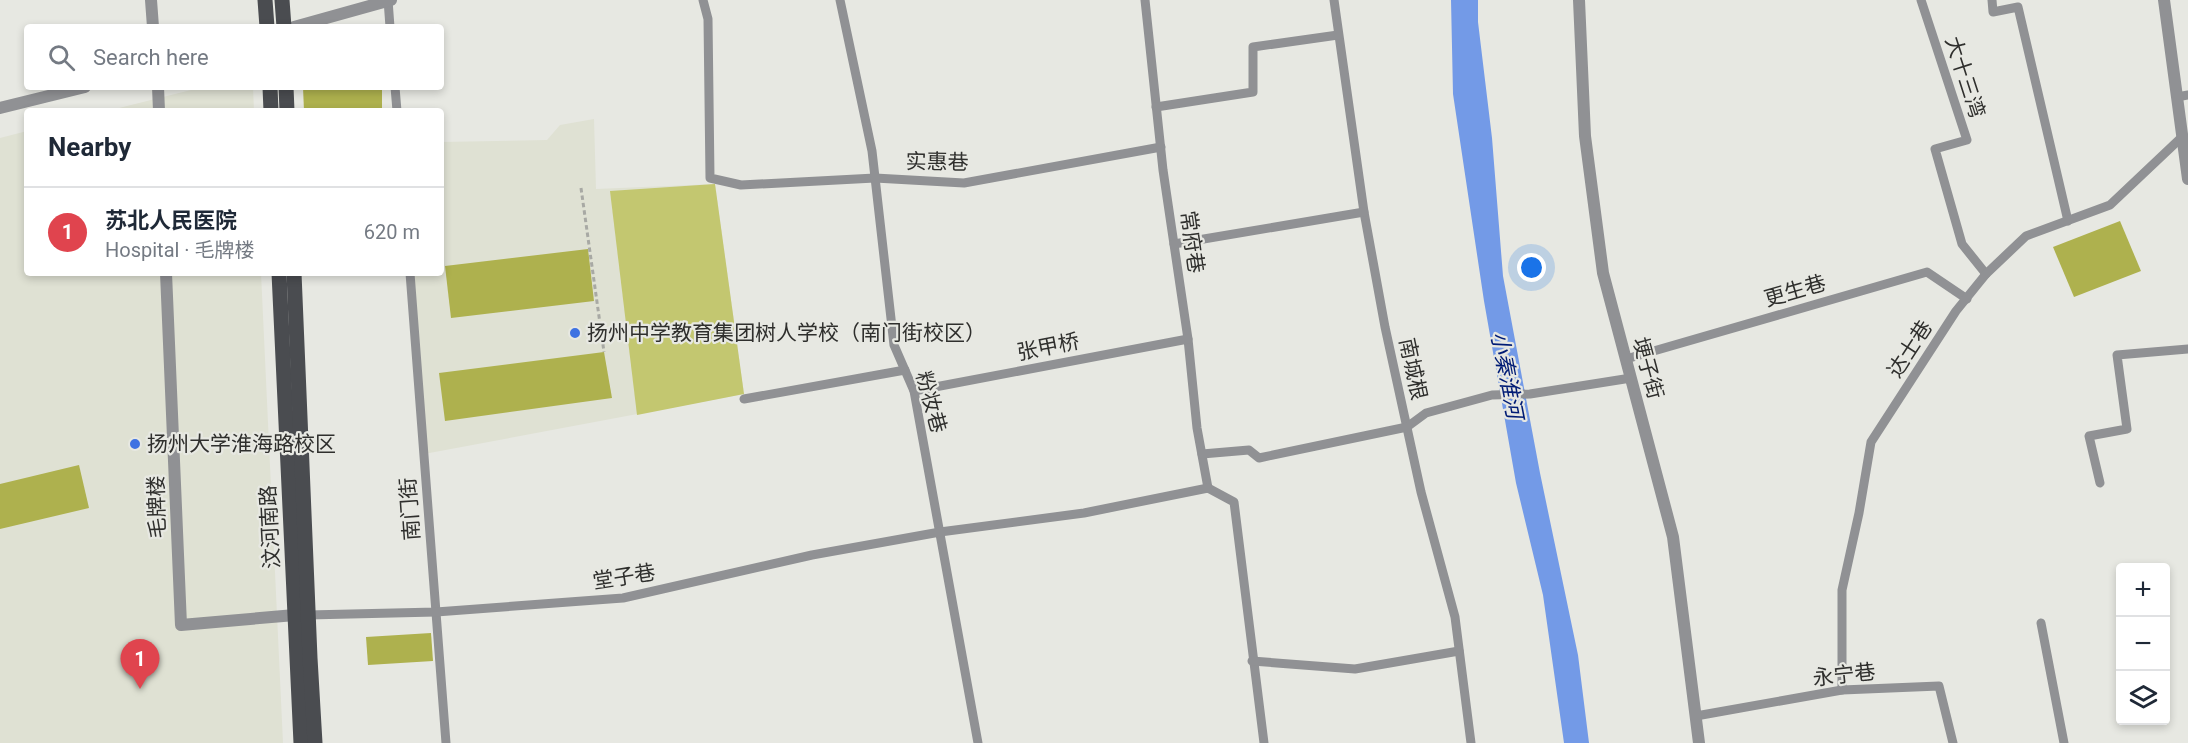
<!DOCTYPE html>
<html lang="en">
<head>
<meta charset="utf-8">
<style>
	:root { --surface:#fff; --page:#f2f2f3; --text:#1f2937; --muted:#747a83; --line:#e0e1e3; --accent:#b45309 }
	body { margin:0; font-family:Roboto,"Noto Sans SC",sans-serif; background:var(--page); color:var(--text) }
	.controls { position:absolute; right:18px; bottom:18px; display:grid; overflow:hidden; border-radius:6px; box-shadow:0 3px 9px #0003 }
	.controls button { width:54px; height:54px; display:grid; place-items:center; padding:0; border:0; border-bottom:2px solid var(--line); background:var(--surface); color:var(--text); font:30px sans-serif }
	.you { position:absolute; left:1532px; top:268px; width:21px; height:21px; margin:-15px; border:4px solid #fff; border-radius:50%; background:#1a73e8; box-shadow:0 0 0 9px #1a73e833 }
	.badge { display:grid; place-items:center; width:39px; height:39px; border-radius:50%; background:var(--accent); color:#fff; font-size:20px; font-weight:700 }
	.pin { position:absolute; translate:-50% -50px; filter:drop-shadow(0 2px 3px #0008) }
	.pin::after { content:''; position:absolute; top:32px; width:21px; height:18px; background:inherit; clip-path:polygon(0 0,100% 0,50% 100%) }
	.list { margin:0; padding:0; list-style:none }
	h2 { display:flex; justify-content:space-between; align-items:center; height:78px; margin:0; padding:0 24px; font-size:26px }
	h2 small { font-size:20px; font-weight:400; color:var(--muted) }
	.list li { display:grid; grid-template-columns:39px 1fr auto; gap:18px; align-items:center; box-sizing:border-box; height:90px; padding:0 24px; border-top:2px solid var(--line) }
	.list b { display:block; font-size:22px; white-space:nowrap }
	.list p { margin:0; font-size:20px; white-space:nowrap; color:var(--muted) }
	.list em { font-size:20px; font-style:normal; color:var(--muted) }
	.icon { flex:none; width:33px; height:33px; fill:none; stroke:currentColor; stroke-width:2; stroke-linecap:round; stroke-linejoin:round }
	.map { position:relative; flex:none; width:2188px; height:743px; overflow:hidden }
	.search { position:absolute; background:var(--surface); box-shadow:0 3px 9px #0003; left:24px; top:24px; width:420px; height:66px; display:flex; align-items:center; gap:15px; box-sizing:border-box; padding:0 21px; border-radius:6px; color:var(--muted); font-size:22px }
	.panel { position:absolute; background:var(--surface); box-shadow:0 3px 9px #0003; left:24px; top:108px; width:420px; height:168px; border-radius:6px }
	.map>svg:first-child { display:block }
</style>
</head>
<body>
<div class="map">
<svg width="2188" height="743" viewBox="0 0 2188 743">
	<rect width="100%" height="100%" fill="#e7e8e2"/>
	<g fill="#dfe1d3">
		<polygon points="203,87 253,87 254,111 107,111"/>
		<polygon points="594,119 596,189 715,184 744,394 424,454 410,273 441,273 441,142 547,140 560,125"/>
		<polygon points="27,131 27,273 261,273 283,743 0,743 0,138"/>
	</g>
	<polygon fill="#c3c770" points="715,184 744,394 637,415 610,191"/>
	<polygon fill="#739ae7" points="1451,0 1478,0 1478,22 1492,138 1503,276 1540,473 1578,655 1589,743 1564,743 1543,595 1516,483 1484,301 1453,94"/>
	<g fill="#aeb14e">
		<polygon points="303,87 382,87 382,111 304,111"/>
		<polygon points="2120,221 2141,271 2074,297 2053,247"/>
		<polygon points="588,249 594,301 451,318 445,266"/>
		<polygon points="604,352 612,398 445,421 439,373"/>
		<polygon points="79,465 89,508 0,529 0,484"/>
		<polygon points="431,633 433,661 368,665 366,637"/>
	</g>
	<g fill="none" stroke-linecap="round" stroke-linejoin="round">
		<polyline stroke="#a8a9a4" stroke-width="3" stroke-dasharray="4.5 3" stroke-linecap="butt" points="581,188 604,352"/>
		<g stroke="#909194" stroke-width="9">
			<polyline points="388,0 390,27"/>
			<polyline points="703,0 708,19 710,178 741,185 875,178 964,183 1161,147"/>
			<polyline points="840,0 872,151 894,345 914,391 978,743"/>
			<polyline points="1145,0 1163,170 1188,339 1197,428 1208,488"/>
			<polyline points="1334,0 1364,212 1385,327 1421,492 1455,617 1471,743"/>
			<polyline points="1921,0 1967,140 1935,149 1962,244 1986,274"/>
			<polyline points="1992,0 1993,12 2018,7 2068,221"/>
			<polyline points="395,87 397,111"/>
			<polyline points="2177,97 2188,95"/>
			<polyline points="1156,107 1253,92 1253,47 1338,35"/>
			<polyline points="1174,244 1364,212"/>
			<polyline points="410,273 446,743"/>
			<polyline points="1626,359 1927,272 1967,299"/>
			<polyline points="914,391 1188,339"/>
			<polyline points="744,399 905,370"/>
			<polyline points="1202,454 1249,450 1259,458 1407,427 1426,413 1492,395 1530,394 1631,378"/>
			<polyline points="2100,483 2089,436 2127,429 2117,355 2188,349"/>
			<polyline points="1208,488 1234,502 1264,743"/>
			<polyline points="308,615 436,612 623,598 812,555 940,532 1084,513 1208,488"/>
			<polyline points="2041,623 2064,743"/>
			<polyline points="1252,661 1355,669 1459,651"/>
			<polyline points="1842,690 1842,590 1859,513 1871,442 1956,311 1986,274 2026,236 2110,205 2183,136"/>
			<polyline points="1696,716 1842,690 1939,686 1953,743"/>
		</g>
		<g stroke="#909194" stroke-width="12">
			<polyline points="151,0 153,27"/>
			<polyline points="1579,0 1585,136 1603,273 1673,537 1699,743"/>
			<polyline points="158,87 159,111"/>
			<polyline points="166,273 181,625 295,615"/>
		</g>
		<g stroke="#909194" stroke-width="12">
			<polyline points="2164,0 2188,179"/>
			<polyline points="294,27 391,0"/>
			<polyline points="0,108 85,87"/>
		</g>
		<g stroke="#4a4c50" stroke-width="15">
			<polyline points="265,0 267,27"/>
			<polyline points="282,0 284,27"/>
			<polyline points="270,87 271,111"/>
			<polyline points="286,87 287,111"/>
			<polyline points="279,273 301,743"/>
			<polyline points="294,273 310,658 315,743"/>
		</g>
	</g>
	<g fill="#3e72e2" stroke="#e7e8e2" stroke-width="2">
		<circle cx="575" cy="333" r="6"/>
		<circle cx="135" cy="444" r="6"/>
	</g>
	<g text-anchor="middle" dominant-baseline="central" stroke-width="4.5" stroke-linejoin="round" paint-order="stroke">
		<g font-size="21" fill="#2f2f2d" stroke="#e7e8e2">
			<text transform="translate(1965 77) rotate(72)">大十三湾</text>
			<text transform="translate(937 162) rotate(1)">实惠巷</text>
			<text transform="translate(1192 242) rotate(82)">常府巷</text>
			<text transform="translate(1795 291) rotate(-16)">更生巷</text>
			<text transform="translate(1048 347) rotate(-11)">张甲桥</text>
			<text transform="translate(1910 349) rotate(-57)">达士巷</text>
			<text transform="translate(1648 368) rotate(75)">埂子街</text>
			<text transform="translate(1413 369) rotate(78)">南城根</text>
			<text transform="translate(931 402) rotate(75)">粉妆巷</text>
			<text transform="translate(157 507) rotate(-92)">毛牌楼</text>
			<text transform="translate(410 509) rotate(-94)">南门街</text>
			<text transform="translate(270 527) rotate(-93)">汶河南路</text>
			<text transform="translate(624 577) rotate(-9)">堂子巷</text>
			<text transform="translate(1844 675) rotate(-6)">永宁巷</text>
		</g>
		<g font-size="21" fill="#2f2f2d" stroke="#e7e8e2" text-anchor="start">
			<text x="587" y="333">扬州中学教育集团树人学校（南门街校区）</text>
			<text x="147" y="444">扬州大学淮海路校区</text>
		</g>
		<g font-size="22" font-style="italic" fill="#001c75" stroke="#e7e8e2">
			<text transform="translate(1507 375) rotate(79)">小秦淮河</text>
		</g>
	</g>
</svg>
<div class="controls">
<button>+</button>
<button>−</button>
<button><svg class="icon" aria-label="layers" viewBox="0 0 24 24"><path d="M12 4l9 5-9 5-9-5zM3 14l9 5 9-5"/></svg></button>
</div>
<div class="you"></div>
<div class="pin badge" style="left:140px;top:689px;background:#e0444e">1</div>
<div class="search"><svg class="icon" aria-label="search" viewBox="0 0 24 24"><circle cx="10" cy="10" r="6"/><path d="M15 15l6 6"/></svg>Search here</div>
<section class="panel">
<h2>Nearby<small></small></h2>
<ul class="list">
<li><span class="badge" style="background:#e0444e">1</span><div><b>苏北人民医院</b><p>Hospital · 毛牌楼</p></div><em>620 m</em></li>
</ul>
</section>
</div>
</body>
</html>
